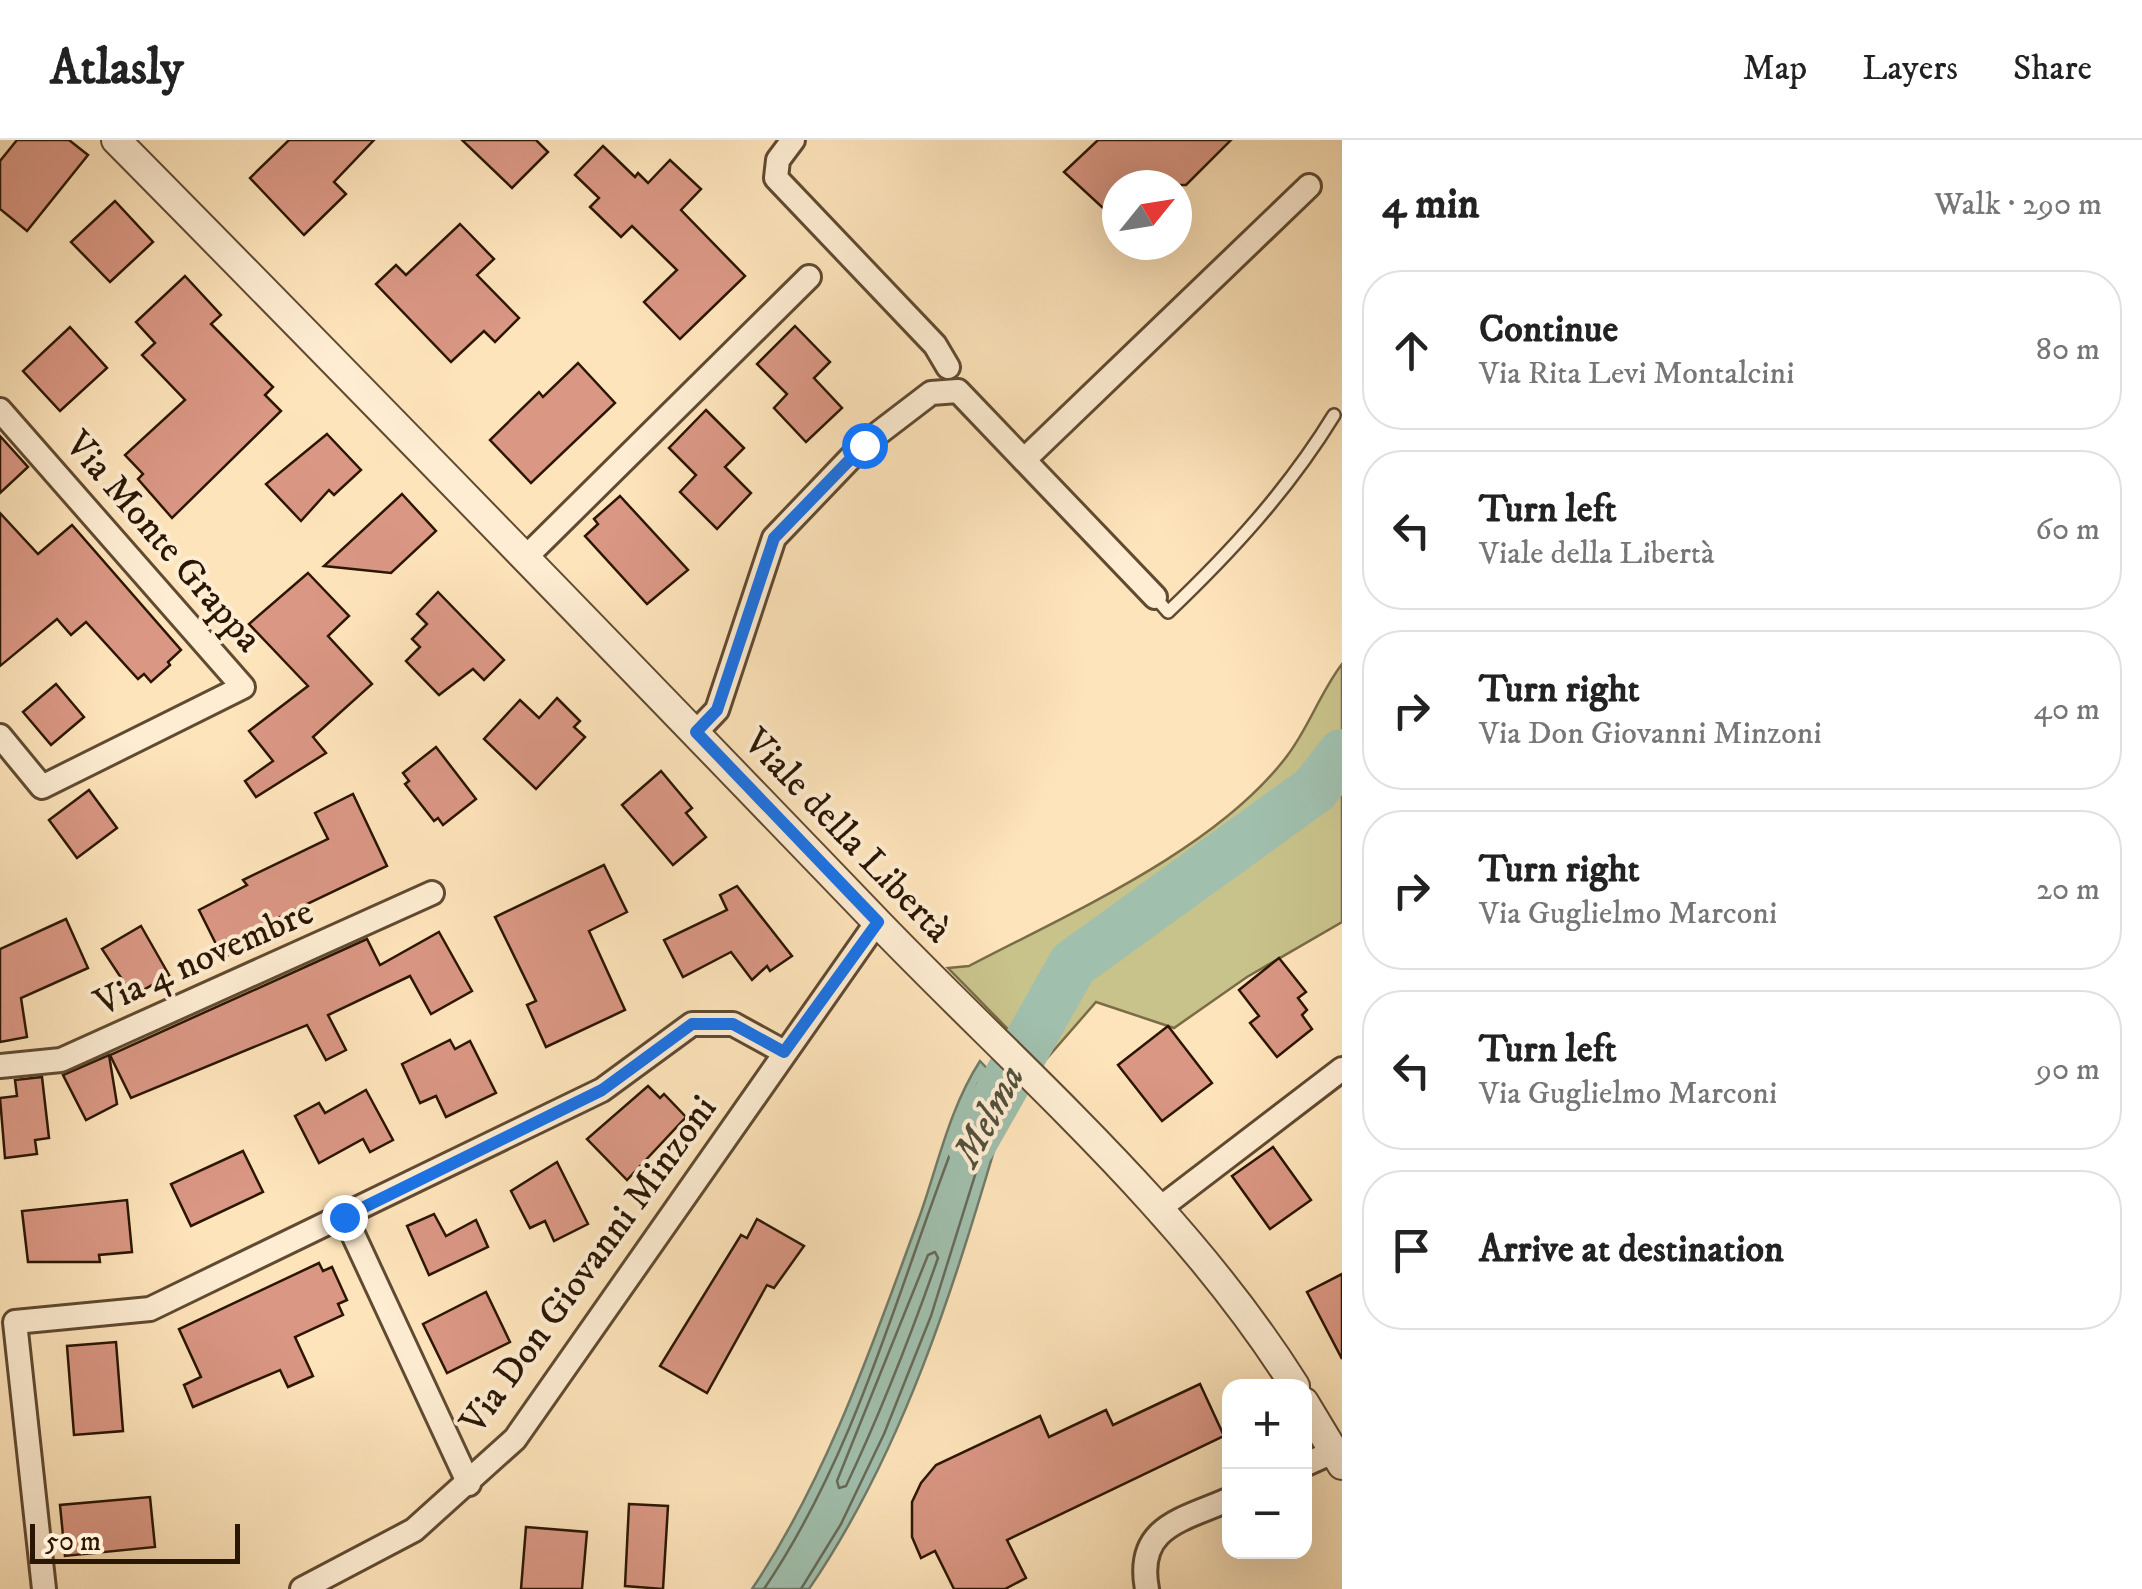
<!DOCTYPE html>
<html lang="en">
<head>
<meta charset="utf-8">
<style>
	:root { --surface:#fff; --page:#f6f6f6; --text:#222; --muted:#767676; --line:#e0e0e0 }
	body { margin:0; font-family:"IM FELL DW Pica",serif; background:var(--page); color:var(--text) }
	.controls { position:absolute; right:30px; bottom:30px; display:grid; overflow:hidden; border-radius:20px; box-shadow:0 10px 40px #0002 }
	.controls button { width:90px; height:90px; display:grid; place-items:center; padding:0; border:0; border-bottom:2px solid var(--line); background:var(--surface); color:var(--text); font:50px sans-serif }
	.compass { position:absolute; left:1102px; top:30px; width:90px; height:90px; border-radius:50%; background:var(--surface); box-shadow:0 10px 40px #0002; rotate:60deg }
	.scale { position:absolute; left:30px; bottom:25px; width:210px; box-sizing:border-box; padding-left:10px; border:5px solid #2b1603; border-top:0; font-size:28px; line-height:35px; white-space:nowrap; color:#2b1603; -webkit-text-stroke:8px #feedd3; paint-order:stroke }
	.stop { position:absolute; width:30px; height:30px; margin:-22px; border:8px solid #1a73e8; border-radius:50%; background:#fff }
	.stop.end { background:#1a73e8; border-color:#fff; box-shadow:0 2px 10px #0008 }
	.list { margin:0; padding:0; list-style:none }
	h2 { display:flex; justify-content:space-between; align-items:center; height:130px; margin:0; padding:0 40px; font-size:42px }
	h2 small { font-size:32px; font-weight:400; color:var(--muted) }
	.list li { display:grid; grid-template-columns:65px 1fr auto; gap:30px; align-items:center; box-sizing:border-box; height:160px; margin:0 20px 20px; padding:0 20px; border:2px solid var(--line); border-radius:40px }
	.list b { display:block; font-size:38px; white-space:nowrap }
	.list p { margin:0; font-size:32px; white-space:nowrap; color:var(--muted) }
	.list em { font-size:32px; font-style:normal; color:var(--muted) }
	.icon { flex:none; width:55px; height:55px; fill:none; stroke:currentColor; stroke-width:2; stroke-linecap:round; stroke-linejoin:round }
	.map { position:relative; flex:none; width:1342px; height:1449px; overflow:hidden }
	header { display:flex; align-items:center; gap:60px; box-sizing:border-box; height:140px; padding:0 50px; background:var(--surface); border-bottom:2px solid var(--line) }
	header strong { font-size:48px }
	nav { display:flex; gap:55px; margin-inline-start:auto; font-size:35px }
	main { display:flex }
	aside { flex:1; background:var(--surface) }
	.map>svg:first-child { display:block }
</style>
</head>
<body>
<header>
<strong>Atlasly</strong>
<nav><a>Map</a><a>Layers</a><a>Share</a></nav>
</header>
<main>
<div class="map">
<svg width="1342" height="1449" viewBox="0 0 1342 1449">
	<rect width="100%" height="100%" fill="#fee4bb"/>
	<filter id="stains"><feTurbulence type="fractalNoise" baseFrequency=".002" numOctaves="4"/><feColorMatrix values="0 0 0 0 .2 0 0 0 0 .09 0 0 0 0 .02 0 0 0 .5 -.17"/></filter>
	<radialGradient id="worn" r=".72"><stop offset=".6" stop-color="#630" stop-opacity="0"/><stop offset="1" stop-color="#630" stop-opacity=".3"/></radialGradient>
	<path fill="#c8c28b" stroke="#7a6c47" stroke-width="2.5" d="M1342,524V782L1247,837L1174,888L1096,862L1042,924L948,828L969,826C1072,772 1217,709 1287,616C1309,587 1320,553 1342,524Z"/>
	<path fill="#a0bfad" stroke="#717b69" stroke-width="2.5" d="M980,921L1017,960L1001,987C954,1147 904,1310 809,1449H752C827,1338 873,1203 919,1078C938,1025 949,969 980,921Z"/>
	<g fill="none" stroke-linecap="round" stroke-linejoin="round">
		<g stroke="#666a58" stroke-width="2.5">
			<path d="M935,1112L938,1118C911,1195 881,1272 846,1346L839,1348L837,1341L928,1115Z"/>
			<path d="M764,1449C867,1297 907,1110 978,943L984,940L1003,963L991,984L931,1176L884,1294L841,1384L801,1449"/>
		</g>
		<polyline stroke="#a0bfad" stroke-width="50" points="971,1004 1073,824 1315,649 1342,614"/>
	</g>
	<g fill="#da9784" stroke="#2b1603" stroke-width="2.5">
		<polygon points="17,0 69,0 88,15 27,91 0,69 0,21"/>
		<polygon points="289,0 374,0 334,42 346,54 304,95 250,38"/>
		<polygon points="462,0 536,0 548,12 512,48"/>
		<polygon points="1098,0 1231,0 1186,45 1117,45 1117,81 1064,32"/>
		<polygon points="603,6 635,37 638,33 648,43 670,20 701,49 681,70 745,136 680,199 644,162 677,130 632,86 621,97 590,67 599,58 575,35"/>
		<polygon points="115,61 153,102 110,142 71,102"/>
		<polygon points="460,84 494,119 477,135 519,178 495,202 484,191 451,222 376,144 396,125 406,135"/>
		<polygon points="185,136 221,175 211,184 273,247 265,255 281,271 172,378 138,339 143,334 125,315 185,260 142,215 155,203 136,182"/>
		<polygon points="795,186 830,222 814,238 842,268 806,302 774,268 787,254 757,224"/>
		<polygon points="70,187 107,228 60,271 23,231"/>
		<polygon points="578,223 615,263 531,343 490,300 539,252 543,257"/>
		<polygon points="706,270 744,308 725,327 751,353 717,389 680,352 696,335 669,308"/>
		<polygon points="327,294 361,330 334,355 329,350 301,381 266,344"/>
		<polygon points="0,296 28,327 0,353"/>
		<polygon points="402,354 436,391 391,433 324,426"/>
		<polygon points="620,356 688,430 647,464 585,396 598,384 594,379"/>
		<polygon points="0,373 38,414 72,385 181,510 168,522 170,525 151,542 144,534 138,539 86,482 71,495 57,479 0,526"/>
		<polygon points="308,433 349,476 328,496 372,544 313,597 326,613 256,657 245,641 273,621 249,591 308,546 249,484"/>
		<polygon points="438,452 504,520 484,540 473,529 439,555 406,521 420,507 412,499 427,484 417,474"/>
		<polygon points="56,544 84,577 51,605 23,572"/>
		<polygon points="557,558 580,581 574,587 585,597 536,649 484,599 520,560 539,578"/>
		<polygon points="436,607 476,659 443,685 438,678 434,681 405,644 409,641 403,633"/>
		<polygon points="661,631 692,668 686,673 706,697 673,725 622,665"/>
		<polygon points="89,650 117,688 77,718 49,680"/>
		<polygon points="353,654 387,726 267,783 272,792 223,818 199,770 247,745 243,740 328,699 315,673"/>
		<polygon points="604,725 627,772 589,791 625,870 546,907 527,865 536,861 495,777"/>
		<polygon points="737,746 792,816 770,831 767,826 752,840 731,812 683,837 664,800 727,770 720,755"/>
		<polygon points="66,779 88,828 21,858 27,897 0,902 0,809"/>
		<polygon points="141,786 169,835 133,856 102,809"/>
		<polygon points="439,792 472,851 431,874 410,836 328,875 346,910 326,920 307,885 131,958 110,915 367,799 380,825"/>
		<polygon points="1279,818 1306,852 1298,858 1307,870 1302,875 1312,889 1277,917 1250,883 1259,876 1239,850"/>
		<polygon points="1168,886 1212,943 1162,981 1118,925"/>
		<polygon points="450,900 455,909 470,901 496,953 446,977 436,956 420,963 402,924"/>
		<polygon points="109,915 117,964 86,980 63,935"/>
		<polygon points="42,937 49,998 35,1000 37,1014 5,1018 0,958 17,956 15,940"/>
		<polygon points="648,946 660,958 664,954 686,977 627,1040 587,999"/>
		<polygon points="366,950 393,1000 370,1012 363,999 319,1023 295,976 319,963 325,973"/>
		<polygon points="1273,1007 1311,1060 1270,1089 1232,1036"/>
		<polygon points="243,1011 263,1052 191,1086 171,1044"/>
		<polygon points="557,1022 588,1084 554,1101 545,1081 530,1088 511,1051"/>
		<polygon points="127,1060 132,1112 99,1115 100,1122 28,1122 22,1071"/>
		<polygon points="434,1074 446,1096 476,1080 488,1107 429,1135 407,1086"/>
		<polygon points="757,1079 804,1106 774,1148 767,1145 707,1253 660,1226 741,1095 747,1098"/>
		<polygon points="319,1123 323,1131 332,1127 347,1160 338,1164 343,1175 295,1197 313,1236 288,1247 280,1230 193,1267 184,1245 201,1237 179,1189"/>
		<polygon points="1342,1134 1342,1219 1307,1152"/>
		<polygon points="486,1152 510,1202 447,1233 423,1184"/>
		<polygon points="116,1202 123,1291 74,1295 67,1206"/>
		<polygon points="1200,1244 1224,1296 1007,1400 1026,1438 1005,1449 954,1449 935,1411 921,1418 912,1397 912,1362 921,1343 936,1325 1040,1276 1049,1297 1106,1270 1113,1285"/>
		<polygon points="150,1357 155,1407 65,1416 60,1365"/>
		<polygon points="629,1364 668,1366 663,1449 625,1446"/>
		<polygon points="526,1387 587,1392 582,1449 521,1449"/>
	</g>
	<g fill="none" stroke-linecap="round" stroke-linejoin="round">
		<defs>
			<path id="service" d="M1155,457L1168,472C1231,412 1288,350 1334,275"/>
			<g id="minor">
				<polyline points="793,0 778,20 776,38 935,205 948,227"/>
				<polyline points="0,270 243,547 42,647 0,596"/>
				<polyline points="1024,320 1309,46"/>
				<polyline points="527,416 809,137"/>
				<polyline points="696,592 717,570 774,398 863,305 931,253 958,251 1155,457"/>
				<polyline points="0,926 61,920 432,753"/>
				<polyline points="1159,1069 1342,929"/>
				<polyline points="345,1077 469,1344"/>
				<polyline points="1304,1325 1335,1311"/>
				<polyline points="44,1449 15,1182 150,1169 602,950 692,884 733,884 784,912"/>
				<polyline points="302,1449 414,1390 515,1299 877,782"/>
				<path d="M1147,1449C1135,1386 1183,1380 1230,1359"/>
			</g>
			<g id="tertiary">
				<path d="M116,0C373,260 627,522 880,785C1023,933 1185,1071 1295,1246"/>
				<polyline points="1304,1262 1342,1325"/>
			</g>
		</defs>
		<use href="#service" stroke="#604a31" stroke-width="16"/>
		<use href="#minor" stroke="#604a31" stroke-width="28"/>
		<use href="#tertiary" stroke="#604a31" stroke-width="32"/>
		<use href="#service" stroke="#feedd3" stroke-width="11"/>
		<use href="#minor" stroke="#feedd3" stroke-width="22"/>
		<use href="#tertiary" stroke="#feedd3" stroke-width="28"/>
	</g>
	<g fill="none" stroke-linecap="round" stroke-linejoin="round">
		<polyline stroke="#1a73e8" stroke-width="12" points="344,1077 602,950 692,884 733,884 784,912 878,782 696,592 717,570 774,398 864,305"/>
	</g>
	<g text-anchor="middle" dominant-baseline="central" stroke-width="8" stroke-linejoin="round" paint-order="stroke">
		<g font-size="38" fill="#2b1603" stroke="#feedd3">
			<text transform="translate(163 402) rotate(49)">Via Monte Grappa</text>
			<text transform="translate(847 696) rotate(46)">Viale della Libertà</text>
			<text transform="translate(204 818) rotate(-24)">Via 4 novembre</text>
			<text transform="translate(589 1125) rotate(-54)">Via Don Giovanni Minzoni</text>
		</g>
		<g font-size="40" font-style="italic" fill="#54513e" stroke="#feedd3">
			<text transform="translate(990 976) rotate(-62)">Melma</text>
		</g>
	</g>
	<rect width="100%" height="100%" filter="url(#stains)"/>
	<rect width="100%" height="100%" fill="url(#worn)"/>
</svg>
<div class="controls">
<button>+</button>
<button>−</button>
</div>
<svg class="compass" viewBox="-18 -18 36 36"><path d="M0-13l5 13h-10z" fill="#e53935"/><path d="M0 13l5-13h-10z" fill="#767676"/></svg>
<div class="scale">50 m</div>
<div class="stop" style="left:864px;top:305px"></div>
<div class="stop end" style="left:344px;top:1077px"></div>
</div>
<aside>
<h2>4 min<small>Walk · 290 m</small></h2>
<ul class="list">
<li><svg class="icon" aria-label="ahead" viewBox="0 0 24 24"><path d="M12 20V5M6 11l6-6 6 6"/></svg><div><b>Continue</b><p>Via Rita Levi Montalcini</p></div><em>80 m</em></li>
<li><svg class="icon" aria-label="left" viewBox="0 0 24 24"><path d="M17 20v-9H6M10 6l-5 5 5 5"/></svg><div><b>Turn left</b><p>Viale della Libertà</p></div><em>60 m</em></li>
<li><svg class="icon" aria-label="right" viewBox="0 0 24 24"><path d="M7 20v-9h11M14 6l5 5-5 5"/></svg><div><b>Turn right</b><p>Via Don Giovanni Minzoni</p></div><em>40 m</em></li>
<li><svg class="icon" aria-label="right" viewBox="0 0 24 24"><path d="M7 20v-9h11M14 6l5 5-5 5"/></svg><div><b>Turn right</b><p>Via Guglielmo Marconi</p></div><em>20 m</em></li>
<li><svg class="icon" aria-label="left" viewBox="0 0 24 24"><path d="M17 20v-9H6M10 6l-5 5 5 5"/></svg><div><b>Turn left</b><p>Via Guglielmo Marconi</p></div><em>90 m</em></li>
<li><svg class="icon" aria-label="arrive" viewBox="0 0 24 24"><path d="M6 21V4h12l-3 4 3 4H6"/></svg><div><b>Arrive at destination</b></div></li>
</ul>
</aside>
</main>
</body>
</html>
